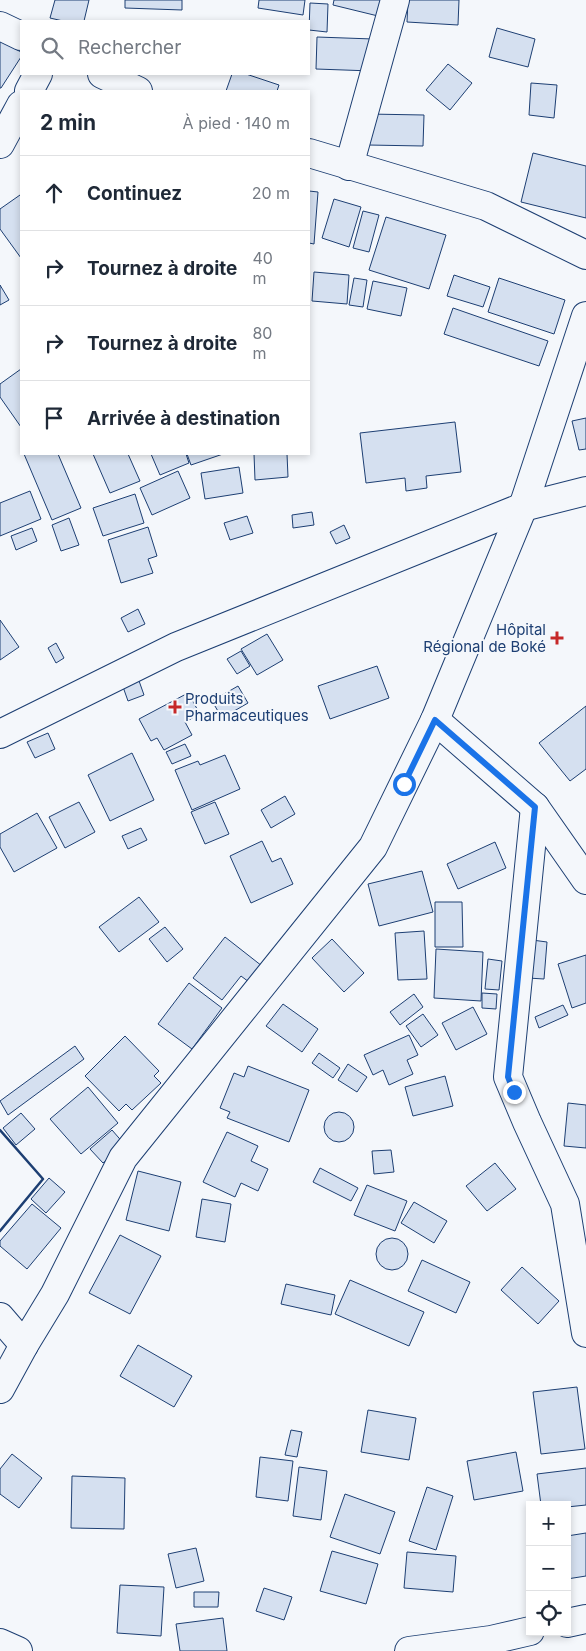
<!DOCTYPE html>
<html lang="fr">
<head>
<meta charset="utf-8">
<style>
	:root { --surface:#fff; --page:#f2f2f3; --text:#1f2937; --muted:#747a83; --line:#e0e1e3 }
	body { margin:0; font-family:Inter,sans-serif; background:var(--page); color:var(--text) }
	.controls { position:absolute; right:15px; bottom:15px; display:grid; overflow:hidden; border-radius:0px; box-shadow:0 2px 8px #0003 }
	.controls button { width:45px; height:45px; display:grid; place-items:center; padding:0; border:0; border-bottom:1px solid var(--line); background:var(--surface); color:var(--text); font:25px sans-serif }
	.stop { position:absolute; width:15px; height:15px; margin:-11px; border:4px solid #1a73e8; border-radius:50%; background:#fff }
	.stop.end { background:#1a73e8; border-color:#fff; box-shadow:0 1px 5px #0008 }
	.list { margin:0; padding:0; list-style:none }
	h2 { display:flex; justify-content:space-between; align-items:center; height:65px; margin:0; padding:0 20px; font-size:21px }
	h2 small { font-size:16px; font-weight:400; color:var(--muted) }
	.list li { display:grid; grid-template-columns:32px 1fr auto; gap:15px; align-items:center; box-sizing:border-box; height:75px; padding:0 20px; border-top:1px solid var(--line) }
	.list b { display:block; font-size:19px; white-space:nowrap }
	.list em { font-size:16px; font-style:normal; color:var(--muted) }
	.icon { flex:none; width:28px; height:28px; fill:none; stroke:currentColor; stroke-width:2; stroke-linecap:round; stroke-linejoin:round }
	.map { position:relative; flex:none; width:586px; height:1651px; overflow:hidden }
	.search { position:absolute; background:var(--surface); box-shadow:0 2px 8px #0003; left:20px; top:20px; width:290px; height:55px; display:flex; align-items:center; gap:12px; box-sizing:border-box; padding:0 18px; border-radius:0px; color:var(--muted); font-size:19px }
	.panel { position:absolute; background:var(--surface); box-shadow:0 2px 8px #0003; left:20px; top:90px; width:290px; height:365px; border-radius:0px }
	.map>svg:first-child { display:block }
</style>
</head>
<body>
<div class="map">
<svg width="586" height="1651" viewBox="0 0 586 1651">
	<rect width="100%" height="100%" fill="#f4f7fb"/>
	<g fill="#d5e0f0" stroke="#1d3f73">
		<polygon points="55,0 89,0 84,21 63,21 50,18"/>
		<polygon points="125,0 182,0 182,10 125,8"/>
		<polygon points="259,0 305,0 303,15 258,8"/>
		<polygon points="334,0 382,0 378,16 333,5"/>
		<polygon points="408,0 459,0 458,25 407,22"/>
		<polygon points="310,3 328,4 327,32 309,30"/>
		<polygon points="497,28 535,39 528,67 489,57"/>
		<polygon points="317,37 373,39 372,71 316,69"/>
		<polygon points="0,41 21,52 21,57 1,88 0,88"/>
		<polygon points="448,64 472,83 450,110 426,90"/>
		<polygon points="232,74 246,74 279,85 277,91 226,91"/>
		<polygon points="531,83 557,85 554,118 529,115"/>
		<polygon points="368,114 424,115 423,146 368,145"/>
		<polygon points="533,153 586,166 586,218 521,202"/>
		<polygon points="309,191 318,192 314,244 309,243"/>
		<polygon points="20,195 21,198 21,258 0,229 0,209"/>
		<polygon points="334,199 361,207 349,247 322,238"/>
		<polygon points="363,211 379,215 369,252 353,248"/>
		<polygon points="386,217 446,235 429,289 369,270"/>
		<polygon points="314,272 349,275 347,304 312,301"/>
		<polygon points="454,275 490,287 483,307 447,296"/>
		<polygon points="354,278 367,280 363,307 349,305"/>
		<polygon points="499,278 565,300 554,334 488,312"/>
		<polygon points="373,281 407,288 401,316 367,309"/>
		<polygon points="0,285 9,300 0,305"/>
		<polygon points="453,308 548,341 539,366 444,334"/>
		<polygon points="21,369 21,427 0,397 0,384"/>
		<polygon points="586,418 586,449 579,450 572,421"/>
		<polygon points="455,422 461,472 426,476 427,488 406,491 405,478 366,483 360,433"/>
		<polygon points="24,454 58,454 81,508 52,520"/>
		<polygon points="93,454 128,454 140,481 110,493"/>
		<polygon points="151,454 186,454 189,463 160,475"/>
		<polygon points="187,454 223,454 191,465"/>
		<polygon points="254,454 287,454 288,477 255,480"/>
		<polygon points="239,467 243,493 205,499 201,473"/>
		<polygon points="178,471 190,498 152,515 140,488"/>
		<polygon points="30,491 41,519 0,536 0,503"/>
		<polygon points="135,494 144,523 103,536 93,508"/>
		<polygon points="312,512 314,525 293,528 292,515"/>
		<polygon points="247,516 253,533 230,540 224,523"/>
		<polygon points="69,518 79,545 61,551 52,525"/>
		<polygon points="344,525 350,538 336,544 330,532"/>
		<polygon points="148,527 157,556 148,559 153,573 121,583 108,540"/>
		<polygon points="32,528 37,541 16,550 11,536"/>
		<polygon points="138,609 145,624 128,632 121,618"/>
		<polygon points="0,620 19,647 0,660"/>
		<polygon points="267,634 283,660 257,675 241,649"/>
		<polygon points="56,643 64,658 56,663 48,648"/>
		<polygon points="241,651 250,666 237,674 227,659"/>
		<polygon points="377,666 389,698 330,719 318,686"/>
		<polygon points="138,678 144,695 128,701 122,684"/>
		<polygon points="238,686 248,703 222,718 212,701"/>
		<polygon points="188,693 200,714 185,722 192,735 164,750 157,738 151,741 139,719"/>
		<polygon points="586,706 586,769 570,781 539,743"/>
		<polygon points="48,733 55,749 35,758 27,742"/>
		<polygon points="185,744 191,756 172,764 166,752"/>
		<polygon points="132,753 154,800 110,821 88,775"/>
		<polygon points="225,755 240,789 192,810 175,770 198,761 200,765"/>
		<polygon points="285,796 295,814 271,828 261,810"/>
		<polygon points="79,802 95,832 65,848 49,817"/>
		<polygon points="215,802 229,834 205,844 191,812"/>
		<polygon points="37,813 57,848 14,872 0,847 0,834"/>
		<polygon points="141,828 147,840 128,849 122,836"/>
		<polygon points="262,841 272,862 281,858 293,884 251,903 230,856"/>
		<polygon points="495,842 506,868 458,889 447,864"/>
		<polygon points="422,871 433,912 379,926 368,884"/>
		<polygon points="139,897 159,922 119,952 99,927"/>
		<polygon points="435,902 462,902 463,947 435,947"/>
		<polygon points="165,927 183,949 167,962 149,939"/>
		<polygon points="424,931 427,979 398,980 395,933"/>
		<polygon points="225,937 262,966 249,982 241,976 222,1000 193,978"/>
		<polygon points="332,939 364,973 344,992 312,958"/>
		<polygon points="532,940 547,942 544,979 528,978"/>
		<polygon points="436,949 483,952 481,1001 434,998"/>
		<polygon points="586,955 586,1003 572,1008 558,964"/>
		<polygon points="488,959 502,961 499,990 485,989"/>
		<polygon points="189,983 222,1008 192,1049 158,1024"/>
		<polygon points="482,993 497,994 496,1009 482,1008"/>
		<polygon points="414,994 423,1007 400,1025 390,1012"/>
		<polygon points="283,1004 318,1029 302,1052 266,1026"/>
		<polygon points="563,1005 568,1015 539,1028 535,1017"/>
		<polygon points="473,1007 487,1034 456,1050 442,1023"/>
		<polygon points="423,1014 438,1035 421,1047 406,1026"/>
		<polygon points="409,1035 418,1055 407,1060 413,1074 389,1085 383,1070 373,1075 364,1055"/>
		<polygon points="125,1036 159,1071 154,1076 161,1083 132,1110 126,1104 119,1111 85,1076"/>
		<polygon points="75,1046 84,1059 8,1115 0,1101"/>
		<polygon points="319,1053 340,1068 333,1078 312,1063"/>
		<polygon points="348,1064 367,1077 357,1092 338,1080"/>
		<polygon points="248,1066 309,1090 289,1142 227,1118 230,1112 220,1108 234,1073 244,1077"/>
		<polygon points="445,1076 453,1106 413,1116 405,1087"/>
		<polygon points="88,1087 118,1123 81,1154 50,1119"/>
		<polygon points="568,1103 586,1105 586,1148 564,1146"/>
		<circle cx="339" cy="1127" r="15"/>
		<polygon points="21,1113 35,1129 16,1145 3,1128"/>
		<polygon points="112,1130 125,1145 103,1163 90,1149"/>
		<polygon points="227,1132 258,1146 251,1161 268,1169 258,1191 241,1183 235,1197 203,1182"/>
		<polygon points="391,1150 394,1172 374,1174 372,1151"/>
		<polygon points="495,1163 516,1189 487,1211 466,1186"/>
		<polygon points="320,1168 358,1188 351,1201 313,1182"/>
		<polygon points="138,1171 181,1182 169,1231 126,1220"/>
		<polygon points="49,1178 65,1192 46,1213 31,1199"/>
		<polygon points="367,1185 407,1201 395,1231 354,1215"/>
		<polygon points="202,1199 231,1204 225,1242 196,1237"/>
		<polygon points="414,1202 447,1221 434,1243 401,1223"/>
		<polygon points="32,1204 61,1228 27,1269 0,1246 0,1241"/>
		<polygon points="120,1235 161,1256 130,1314 89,1293"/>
		<circle cx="392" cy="1254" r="16"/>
		<polygon points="422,1260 470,1282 456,1313 408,1291"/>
		<polygon points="522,1267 559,1301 538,1324 501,1290"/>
		<polygon points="350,1280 424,1312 409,1346 335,1314"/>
		<polygon points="286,1284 335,1295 331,1315 281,1304"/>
		<polygon points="138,1345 192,1376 174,1407 120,1376"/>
		<polygon points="577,1387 585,1449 541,1454 533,1392"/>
		<polygon points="368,1410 416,1418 409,1460 361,1452"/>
		<polygon points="291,1430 302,1432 297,1457 285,1455"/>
		<polygon points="516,1452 523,1491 474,1500 467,1461"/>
		<polygon points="12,1454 42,1478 19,1508 0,1494 0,1469"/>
		<polygon points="260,1457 293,1461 288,1501 256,1497"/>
		<polygon points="299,1467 327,1471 321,1520 293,1516"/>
		<polygon points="586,1468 586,1505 567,1507 567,1505 541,1505 537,1474"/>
		<polygon points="72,1476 125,1478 124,1529 71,1528"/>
		<polygon points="427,1487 453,1496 436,1550 409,1541"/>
		<polygon points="345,1494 395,1512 380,1554 330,1537"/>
		<polygon points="586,1533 586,1576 567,1579 567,1536"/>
		<polygon points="196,1548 204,1581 176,1588 168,1554"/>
		<polygon points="332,1551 378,1564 366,1604 320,1591"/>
		<polygon points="407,1552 456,1556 453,1592 404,1588"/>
		<polygon points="120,1585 164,1587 161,1636 117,1633"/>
		<polygon points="264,1588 292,1597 284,1620 256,1611"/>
		<polygon points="194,1592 219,1592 218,1607 194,1607"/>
		<polygon points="223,1618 227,1651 180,1651 176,1624"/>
	</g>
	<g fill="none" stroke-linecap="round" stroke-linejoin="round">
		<defs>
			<g id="minor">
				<polyline points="0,26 21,36"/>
				<polyline points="102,74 138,91"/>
				<polyline points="29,91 38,74"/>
				<polyline points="0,144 21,105"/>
				<polyline points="309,153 486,206 586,255"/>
				<polyline points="349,166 395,0"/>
				<polyline points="435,720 535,807 586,880"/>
				<polyline points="535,807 508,1077 527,1122 565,1204 586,1333"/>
				<polyline points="0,1317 24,1345"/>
				<polyline points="0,1389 24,1345 55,1294 123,1158 373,847 435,720 523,507 586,316"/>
				<polyline points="567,1623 586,1619"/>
				<polyline points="0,1643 18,1651"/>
				<polyline points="409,1651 491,1640 530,1631"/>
			</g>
			<polyline id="highway" points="0,734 176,647 523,507 586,491"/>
		</defs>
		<use href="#minor" stroke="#1d3f73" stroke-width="30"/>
		<use href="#highway" stroke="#1d3f73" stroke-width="30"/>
		<use href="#minor" stroke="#f4f7fb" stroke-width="28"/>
		<use href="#highway" stroke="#f4f7fb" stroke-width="28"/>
		<polyline stroke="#1d3f73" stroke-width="2.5" points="0,1130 43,1179 0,1231"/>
	</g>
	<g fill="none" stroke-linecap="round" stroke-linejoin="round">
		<polyline stroke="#1a73e8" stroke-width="6" points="404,784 435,720 535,807 508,1077 514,1092"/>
	</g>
	<g fill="#c62828" stroke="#f4f7fb" stroke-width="2">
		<path d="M554.5 630.5h5v5h5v5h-5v5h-5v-5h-5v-5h5z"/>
		<path d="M172.5 699.5h5v5h5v5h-5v5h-5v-5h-5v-5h5z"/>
	</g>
	<g text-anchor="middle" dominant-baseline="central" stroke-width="4" stroke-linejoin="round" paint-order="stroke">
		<g font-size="15" fill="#1d3f73" stroke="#f4f7fb" text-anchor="end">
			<text x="546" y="629">Hôpital<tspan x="546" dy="17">Régional de Boké</tspan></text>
			<text x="185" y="698" text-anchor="start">Produits<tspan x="185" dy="17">Pharmaceutiques</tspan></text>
		</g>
	</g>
</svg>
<div class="controls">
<button>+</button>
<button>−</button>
<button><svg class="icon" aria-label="locate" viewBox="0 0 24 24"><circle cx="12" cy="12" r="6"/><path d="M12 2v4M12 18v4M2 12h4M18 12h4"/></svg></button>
</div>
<div class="stop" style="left:404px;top:784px"></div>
<div class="stop end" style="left:514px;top:1092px"></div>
<div class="search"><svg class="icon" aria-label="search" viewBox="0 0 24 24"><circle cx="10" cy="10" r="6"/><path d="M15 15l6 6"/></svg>Rechercher</div>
<section class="panel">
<h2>2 min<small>À pied · 140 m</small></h2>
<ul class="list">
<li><svg class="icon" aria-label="ahead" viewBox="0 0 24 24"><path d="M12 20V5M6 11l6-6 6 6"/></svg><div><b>Continuez</b></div><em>20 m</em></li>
<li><svg class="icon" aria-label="right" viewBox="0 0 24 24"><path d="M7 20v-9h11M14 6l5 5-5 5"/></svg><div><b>Tournez à droite</b></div><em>40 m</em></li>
<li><svg class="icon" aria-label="right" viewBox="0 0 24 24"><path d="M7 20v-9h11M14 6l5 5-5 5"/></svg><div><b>Tournez à droite</b></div><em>80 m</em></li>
<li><svg class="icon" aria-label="arrive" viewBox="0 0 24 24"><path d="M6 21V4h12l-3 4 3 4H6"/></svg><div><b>Arrivée à destination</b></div></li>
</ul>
</section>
</div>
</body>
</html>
